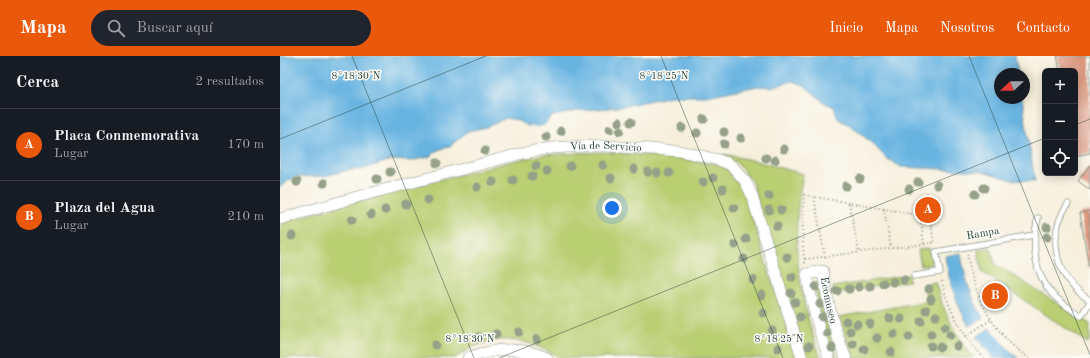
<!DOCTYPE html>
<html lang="es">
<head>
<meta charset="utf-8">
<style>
	:root { --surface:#171b24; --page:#20242c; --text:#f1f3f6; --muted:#9ea1a6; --line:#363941; --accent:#ea580c }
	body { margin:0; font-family:"Old Standard TT",serif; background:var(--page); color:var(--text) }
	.controls { position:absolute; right:12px; top:12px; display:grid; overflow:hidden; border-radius:6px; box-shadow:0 2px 10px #0003 }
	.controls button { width:36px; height:36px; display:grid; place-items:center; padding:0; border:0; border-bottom:1px solid var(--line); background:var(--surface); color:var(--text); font:20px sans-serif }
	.compass { position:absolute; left:714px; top:12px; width:36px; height:36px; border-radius:50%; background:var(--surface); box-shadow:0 2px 10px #0003; rotate:248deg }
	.you { position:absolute; left:332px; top:152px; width:14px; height:14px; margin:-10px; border:3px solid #fff; border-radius:50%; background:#1a73e8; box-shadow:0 0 0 6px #1a73e833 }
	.badge { display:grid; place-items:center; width:26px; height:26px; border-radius:50%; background:var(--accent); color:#fff; font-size:13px; font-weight:700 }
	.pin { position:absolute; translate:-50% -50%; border:2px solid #fff; box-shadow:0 1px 4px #0006 }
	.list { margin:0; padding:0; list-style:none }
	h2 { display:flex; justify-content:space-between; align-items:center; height:52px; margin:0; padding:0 16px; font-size:17px }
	h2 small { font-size:13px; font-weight:400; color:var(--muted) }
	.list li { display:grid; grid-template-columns:26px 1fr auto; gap:12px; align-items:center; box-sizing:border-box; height:72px; padding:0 16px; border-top:1px solid var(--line) }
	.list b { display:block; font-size:15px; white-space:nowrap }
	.list p { margin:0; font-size:13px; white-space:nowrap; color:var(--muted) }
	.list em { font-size:13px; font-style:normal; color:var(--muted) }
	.icon { flex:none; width:22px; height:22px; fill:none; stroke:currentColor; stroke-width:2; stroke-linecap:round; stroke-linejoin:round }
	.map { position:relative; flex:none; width:810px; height:302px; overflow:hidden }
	header { display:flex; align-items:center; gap:24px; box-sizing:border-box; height:56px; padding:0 20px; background:var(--accent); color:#fff }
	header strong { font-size:19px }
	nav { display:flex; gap:22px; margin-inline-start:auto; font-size:14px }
	.search { width:280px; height:36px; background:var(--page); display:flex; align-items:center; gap:10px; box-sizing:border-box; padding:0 14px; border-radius:22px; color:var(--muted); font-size:15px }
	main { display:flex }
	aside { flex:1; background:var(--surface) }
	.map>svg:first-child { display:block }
</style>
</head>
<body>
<header>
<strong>Mapa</strong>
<div class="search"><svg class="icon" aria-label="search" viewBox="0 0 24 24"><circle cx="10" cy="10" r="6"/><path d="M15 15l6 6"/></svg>Buscar aquí</div>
<nav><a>Inicio</a><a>Mapa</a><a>Nosotros</a><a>Contacto</a></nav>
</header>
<main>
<aside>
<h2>Cerca<small>2 resultados</small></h2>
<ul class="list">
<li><span class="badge">A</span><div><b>Placa Conmemorativa</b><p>Lugar</p></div><em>170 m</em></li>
<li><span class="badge">B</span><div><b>Plaza del Agua</b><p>Lugar</p></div><em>210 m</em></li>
</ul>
</aside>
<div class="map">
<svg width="810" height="302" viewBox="0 0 810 302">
	<rect width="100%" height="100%" fill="#fdfcf7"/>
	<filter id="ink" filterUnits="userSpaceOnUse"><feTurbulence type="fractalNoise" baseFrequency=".025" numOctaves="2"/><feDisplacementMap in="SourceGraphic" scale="8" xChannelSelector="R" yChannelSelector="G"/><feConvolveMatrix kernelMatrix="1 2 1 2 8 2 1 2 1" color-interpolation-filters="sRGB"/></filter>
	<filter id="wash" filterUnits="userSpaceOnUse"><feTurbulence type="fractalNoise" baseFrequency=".012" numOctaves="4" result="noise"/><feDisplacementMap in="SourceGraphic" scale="16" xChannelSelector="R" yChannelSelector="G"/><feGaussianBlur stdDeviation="0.9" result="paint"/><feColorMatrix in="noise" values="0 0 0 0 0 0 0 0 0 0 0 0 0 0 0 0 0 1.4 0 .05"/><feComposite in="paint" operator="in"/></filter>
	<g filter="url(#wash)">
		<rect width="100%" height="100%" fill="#f6efdc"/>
		<g fill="#bace72" stroke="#6c8653">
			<path d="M321,96L390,101L436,108L450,115L456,122L464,135L486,207L517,302H281C243,280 212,275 175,302H0V170L8,165L55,151L237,104L262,99Z"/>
			<path d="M443,98L476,105L523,118C520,135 517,152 517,170C515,215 525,260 541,302H526L472,126L458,108Z"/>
			<polygon points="649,192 652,208 641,210 638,194"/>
			<polygon points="711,192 715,208 810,268 810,282 808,287 702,216 698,194"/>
			<polygon points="628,219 629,225 554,237 553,231"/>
			<path d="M655,226C664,257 674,276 693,302H574L570,293L559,261L647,245L644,228Z"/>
			<path d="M537,227C542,253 549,277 558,302H554L544,277L534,228Z"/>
		</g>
		<g fill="#68b4e1" stroke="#44788a">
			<polygon points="0,0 735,0 738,18 720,18 720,42 742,42 755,125 732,124 703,115 621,111 606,102 593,88 570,69 558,63 554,51 545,47 524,29 513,25 491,31 478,30 426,40 391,40 340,51 297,55 273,60 264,69 259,70 248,70 236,64 226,62 207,71 188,75 170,90 158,94 149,101 130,105 111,104 80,114 74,113 44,120 18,121 9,124 0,131"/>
			<path d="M681,197C684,221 691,241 703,262L689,270C676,247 669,225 665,200Z"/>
			<polygon points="710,272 728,293 738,302 714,302 696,281"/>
		</g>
		<g id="blocks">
			<g fill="#da957d">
				<polygon points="777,0 810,0 810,97 795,100 795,15 780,15"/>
				<polygon points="810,109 810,134 798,125"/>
				<polygon points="810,155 810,212 809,212 800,157"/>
			</g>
		</g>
	</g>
	<g filter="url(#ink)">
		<use href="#blocks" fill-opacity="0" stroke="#8a9688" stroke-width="1"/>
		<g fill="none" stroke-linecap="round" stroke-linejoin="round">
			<defs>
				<g id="lane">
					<path d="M788,148C765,180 776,225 810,244"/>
					<path d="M758,162C751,188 754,218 773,239C781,247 791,253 801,260L810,246"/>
					<polyline points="634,220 660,216 656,196 754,179"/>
				</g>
				<g id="street">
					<path id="s1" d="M0,163L77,141L243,97L271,92L305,90H327L400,95L435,103L447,107L453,111L465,125L471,137L522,302"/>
					<path d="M188,302C214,292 241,290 267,302"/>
					<path id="s2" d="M549,302C539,275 531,247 527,218L543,215C547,245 554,275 566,302"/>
				</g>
			</defs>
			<use href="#lane" stroke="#8a9688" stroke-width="7"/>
			<use href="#street" stroke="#8a9688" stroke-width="12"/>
			<g stroke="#8a9688" stroke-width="2" stroke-dasharray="1 3" stroke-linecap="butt">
				<polyline points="534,141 545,201"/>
				<polyline points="569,147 579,196"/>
				<polyline points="604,153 611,192"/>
				<polyline points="640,159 644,188"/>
				<path d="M687,198C694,240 713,278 749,302"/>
				<polyline points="525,203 653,187"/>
				<path d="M525,207C521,184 523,162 524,139L650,161L654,187"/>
				<path d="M662,225C668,254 683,280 704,302"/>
				<polyline points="686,280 712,263"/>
			</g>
			<use href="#lane" stroke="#fff" stroke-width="5.5"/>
			<use href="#street" stroke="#fff" stroke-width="11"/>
		</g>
		<g fill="#95a188">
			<circle cx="424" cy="63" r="4.5"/>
			<circle cx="339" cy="66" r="4.5"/>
			<circle cx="351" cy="66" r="4.5"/>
			<circle cx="402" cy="72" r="4.5"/>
			<circle cx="330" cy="73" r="4.5"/>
			<circle cx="281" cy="75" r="4.5"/>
			<circle cx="340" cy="75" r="4.5"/>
			<circle cx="444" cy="76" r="4.5"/>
			<circle cx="417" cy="77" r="4.5"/>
			<circle cx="266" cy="81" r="4.5"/>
			<circle cx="461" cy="82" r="4.5"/>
			<circle cx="444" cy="88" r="4.5"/>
			<circle cx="504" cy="93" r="4.5"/>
			<circle cx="205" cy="95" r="4.5"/>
			<circle cx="486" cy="102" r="4.5"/>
			<circle cx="495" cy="104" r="4.5"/>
			<circle cx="157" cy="107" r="4.5"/>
			<circle cx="323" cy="109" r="4.5"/>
			<circle cx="256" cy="110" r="4.5"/>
			<circle cx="290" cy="110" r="4.5"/>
			<circle cx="354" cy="113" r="4.5"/>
			<circle cx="267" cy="115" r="4.5"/>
			<circle cx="110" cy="116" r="4.5"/>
			<circle cx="368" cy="116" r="4.5"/>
			<circle cx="377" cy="117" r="4.5"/>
			<circle cx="389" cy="117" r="4.5"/>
			<circle cx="252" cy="120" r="4.5"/>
			<circle cx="331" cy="122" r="4.5"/>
			<circle cx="433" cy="122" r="4.5"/>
			<circle cx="97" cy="123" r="4.5"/>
			<circle cx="580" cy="123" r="4.5"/>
			<circle cx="233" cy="124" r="4.5"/>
			<circle cx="17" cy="126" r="4.5"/>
			<circle cx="213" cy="126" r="4.5"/>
			<circle cx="423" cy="126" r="4.5"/>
			<circle cx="638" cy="126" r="4.5"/>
			<circle cx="44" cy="127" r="4.5"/>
			<circle cx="657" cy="129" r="4.5"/>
			<circle cx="566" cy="130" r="4.5"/>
			<circle cx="197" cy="131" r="4.5"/>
			<circle cx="704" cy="132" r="4.5"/>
			<circle cx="443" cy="133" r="4.5"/>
			<circle cx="629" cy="133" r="4.5"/>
			<circle cx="695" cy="138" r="4.5"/>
			<circle cx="489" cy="140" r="4.5"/>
			<circle cx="148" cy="144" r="4.5"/>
			<circle cx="126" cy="148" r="4.5"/>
			<circle cx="454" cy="152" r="4.5"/>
			<circle cx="105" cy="154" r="4.5"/>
			<circle cx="489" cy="154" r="4.5"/>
			<circle cx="501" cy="154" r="4.5"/>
			<circle cx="91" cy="159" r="4.5"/>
			<circle cx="72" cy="164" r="4.5"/>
			<circle cx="497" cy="170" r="4.5"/>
			<circle cx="767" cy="171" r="4.5"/>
			<circle cx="12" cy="180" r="4.5"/>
			<circle cx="767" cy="181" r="4.5"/>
			<circle cx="466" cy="183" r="4.5"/>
			<circle cx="455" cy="189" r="4.5"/>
			<circle cx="507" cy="201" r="4.5"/>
			<circle cx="464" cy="203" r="4.5"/>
			<circle cx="512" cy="221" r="4.5"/>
			<circle cx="473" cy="224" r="4.5"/>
			<circle cx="624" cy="224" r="4.5"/>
			<circle cx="613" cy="226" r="4.5"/>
			<circle cx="603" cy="227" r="4.5"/>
			<circle cx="590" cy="230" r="4.5"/>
			<circle cx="536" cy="231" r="4.5"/>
			<circle cx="579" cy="231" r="4.5"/>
			<circle cx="569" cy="233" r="4.5"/>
			<circle cx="649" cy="233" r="4.5"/>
			<circle cx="557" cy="235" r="4.5"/>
			<circle cx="511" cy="237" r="4.5"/>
			<circle cx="482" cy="239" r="4.5"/>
			<circle cx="651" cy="243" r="4.5"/>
			<circle cx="515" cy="246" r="4.5"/>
			<circle cx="540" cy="248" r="4.5"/>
			<circle cx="646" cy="254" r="4.5"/>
			<circle cx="483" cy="257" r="4.5"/>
			<circle cx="656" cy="260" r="4.5"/>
			<circle cx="520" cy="261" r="4.5"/>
			<circle cx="542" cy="261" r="4.5"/>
			<circle cx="610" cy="262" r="4.5"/>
			<circle cx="621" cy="263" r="4.5"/>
			<circle cx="566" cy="265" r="4.5"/>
			<circle cx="641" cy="265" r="4.5"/>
			<circle cx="577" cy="268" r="4.5"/>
			<circle cx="590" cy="268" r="4.5"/>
			<circle cx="665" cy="271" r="4.5"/>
			<circle cx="492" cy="275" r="4.5"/>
			<circle cx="570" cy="275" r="4.5"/>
			<circle cx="239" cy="276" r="4.5"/>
			<circle cx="547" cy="277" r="4.5"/>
			<circle cx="216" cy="278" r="4.5"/>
			<circle cx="614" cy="278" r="4.5"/>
			<circle cx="651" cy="278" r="4.5"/>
			<circle cx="670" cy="279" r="4.5"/>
			<circle cx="199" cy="281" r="4.5"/>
			<circle cx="629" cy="281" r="4.5"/>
			<circle cx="597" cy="282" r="4.5"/>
			<circle cx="257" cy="283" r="4.5"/>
			<circle cx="573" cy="288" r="4.5"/>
			<circle cx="155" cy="289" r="4.5"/>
			<circle cx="529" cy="290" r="4.5"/>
			<circle cx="651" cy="290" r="4.5"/>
			<circle cx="677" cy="290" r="4.5"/>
			<circle cx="660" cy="291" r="4.5"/>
			<circle cx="498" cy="292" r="4.5"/>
			<circle cx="552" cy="292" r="4.5"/>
			<circle cx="584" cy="293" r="4.5"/>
			<circle cx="611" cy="296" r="4.5"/>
		</g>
	</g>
	<path fill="none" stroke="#1f3d34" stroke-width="1" stroke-opacity="0.45" d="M72,0L194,302M381,0L503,302M689,0L810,299M795,69L810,63M0,83L206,0M219,302L765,82"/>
	<g text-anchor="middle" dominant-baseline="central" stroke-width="3" stroke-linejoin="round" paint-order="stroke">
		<g font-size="11" fill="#1f3d34" stroke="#fdfcf7">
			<text stroke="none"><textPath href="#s1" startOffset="335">Vía de Servicio</textPath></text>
			<text transform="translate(703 178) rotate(-10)">Rampa</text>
			<text stroke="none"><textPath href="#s2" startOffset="133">Ecomuseo</textPath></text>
		</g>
	</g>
	<g font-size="10" text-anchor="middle" fill="#1f3d34" stroke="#fdfcf7" stroke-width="3" stroke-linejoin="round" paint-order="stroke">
		<text x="76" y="23">8°18'30"N</text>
		<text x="384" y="23">8°18'25"N</text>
		<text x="190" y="286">8°18'30"N</text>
		<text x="499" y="286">8°18'25"N</text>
	</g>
</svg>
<div class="controls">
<button>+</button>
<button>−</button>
<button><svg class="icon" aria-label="locate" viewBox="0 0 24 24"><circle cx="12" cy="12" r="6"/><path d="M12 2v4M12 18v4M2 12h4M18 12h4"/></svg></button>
</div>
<svg class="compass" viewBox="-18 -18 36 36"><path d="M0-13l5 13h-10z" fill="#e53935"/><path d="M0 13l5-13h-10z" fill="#9ea1a6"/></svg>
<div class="you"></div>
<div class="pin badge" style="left:648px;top:154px">A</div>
<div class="pin badge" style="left:715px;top:240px">B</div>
</div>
</main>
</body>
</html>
